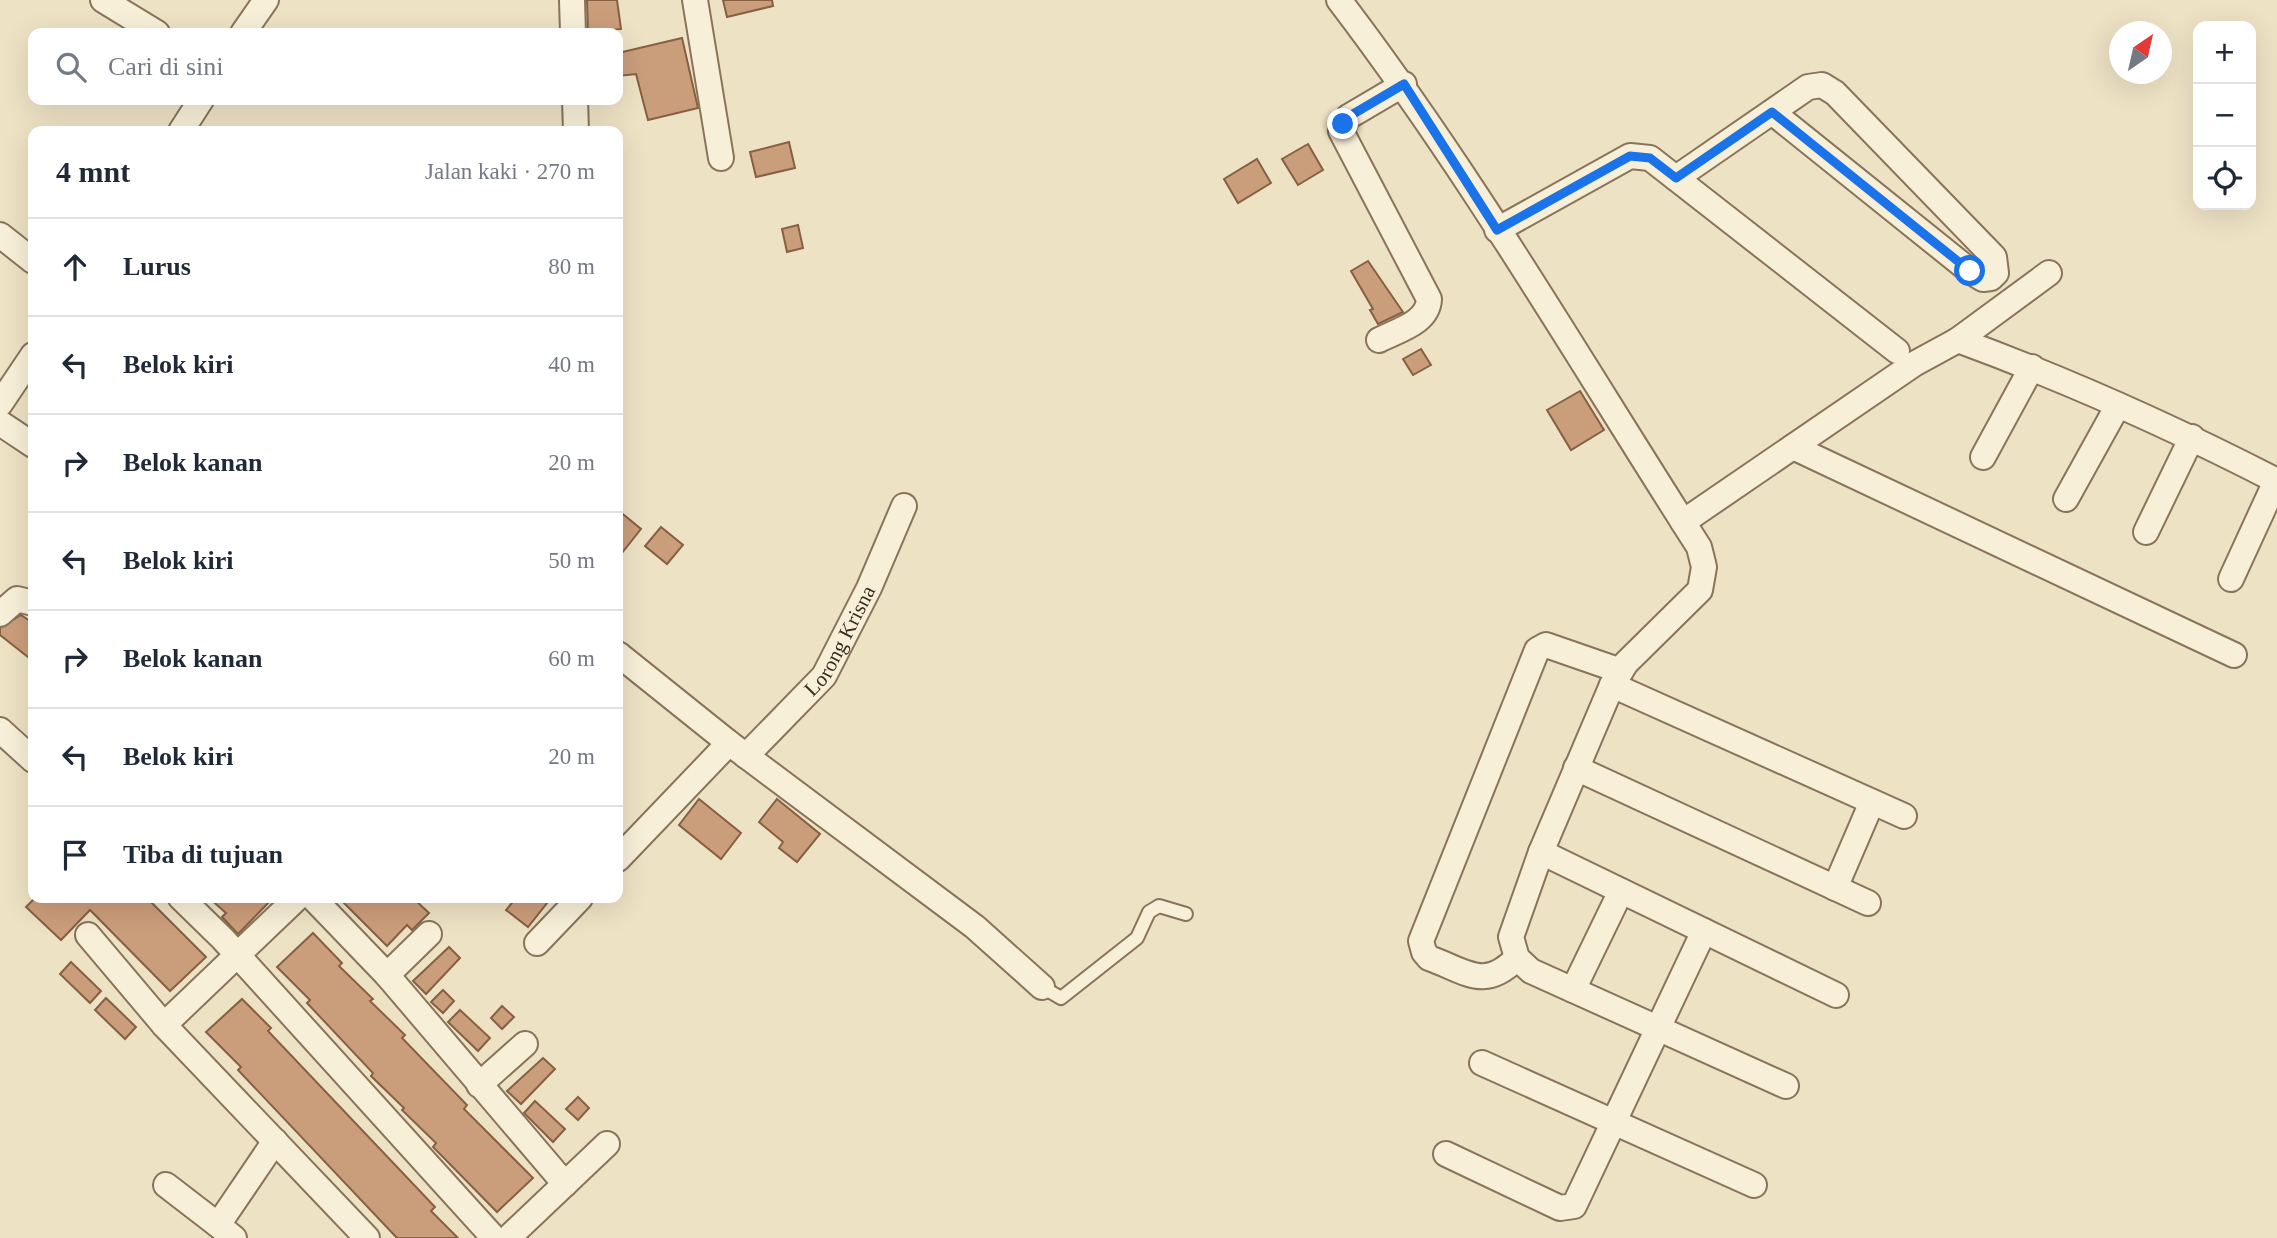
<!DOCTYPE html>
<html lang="id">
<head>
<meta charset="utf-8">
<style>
	:root { --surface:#fff; --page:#f6f6f7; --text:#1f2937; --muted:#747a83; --line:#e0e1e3 }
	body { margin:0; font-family:Georgia,serif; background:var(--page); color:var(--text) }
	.controls { position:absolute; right:21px; top:21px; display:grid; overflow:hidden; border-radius:14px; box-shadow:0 7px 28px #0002 }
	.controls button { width:63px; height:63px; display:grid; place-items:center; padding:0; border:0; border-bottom:2px solid var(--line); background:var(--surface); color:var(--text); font:35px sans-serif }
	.compass { position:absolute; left:2109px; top:21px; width:63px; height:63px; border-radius:50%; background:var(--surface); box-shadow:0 7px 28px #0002; rotate:34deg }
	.stop { position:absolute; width:21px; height:21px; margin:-16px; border:5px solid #1a73e8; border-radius:50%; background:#fff }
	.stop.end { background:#1a73e8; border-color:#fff; box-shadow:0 2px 7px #0008 }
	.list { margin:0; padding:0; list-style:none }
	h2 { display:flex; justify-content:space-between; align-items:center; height:91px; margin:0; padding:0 28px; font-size:30px }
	h2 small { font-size:23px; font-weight:400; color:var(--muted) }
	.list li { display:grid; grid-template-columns:46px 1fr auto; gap:21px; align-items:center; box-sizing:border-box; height:98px; padding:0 28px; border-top:2px solid var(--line) }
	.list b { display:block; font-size:26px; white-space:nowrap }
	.list em { font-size:23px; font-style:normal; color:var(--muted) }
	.icon { flex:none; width:38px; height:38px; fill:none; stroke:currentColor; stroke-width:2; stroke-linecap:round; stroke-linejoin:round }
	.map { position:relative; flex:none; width:2277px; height:1238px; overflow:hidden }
	.search { position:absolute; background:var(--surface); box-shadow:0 7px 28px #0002; left:28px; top:28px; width:595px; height:77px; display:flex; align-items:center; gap:18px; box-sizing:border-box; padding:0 24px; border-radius:14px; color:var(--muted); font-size:26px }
	.panel { position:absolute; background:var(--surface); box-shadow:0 7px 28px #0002; left:28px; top:126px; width:595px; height:777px; border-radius:14px }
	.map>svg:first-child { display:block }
</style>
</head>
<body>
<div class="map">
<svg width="2277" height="1238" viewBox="0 0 2277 1238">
	<rect width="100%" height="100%" fill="#eee2c5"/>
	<g fill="#cb9e7b" stroke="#875f41" stroke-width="2">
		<polygon points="587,0 617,0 621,29 588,33"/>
		<polygon points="723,0 772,0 773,6 727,17"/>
		<polygon points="682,38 698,108 648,120 636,74 618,76 618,53"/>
		<polygon points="789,142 795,168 756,177 750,152"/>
		<polygon points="1308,144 1323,170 1298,185 1282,159"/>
		<polygon points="1257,159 1271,183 1238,203 1224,179"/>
		<polygon points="798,225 803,248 787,252 782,229"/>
		<polygon points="1368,261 1403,312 1378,324 1370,310 1373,309 1351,271"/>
		<polygon points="1421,349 1431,365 1413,375 1403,359"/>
		<polygon points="1580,391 1604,430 1571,450 1547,410"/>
		<polygon points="618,510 641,529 618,558"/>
		<polygon points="661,527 683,545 667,564 645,546"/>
		<polygon points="21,615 33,623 33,661 0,635 0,628"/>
		<polygon points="699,799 741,833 721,859 679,825"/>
		<polygon points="777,799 820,834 797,862 779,848 783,842 759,822"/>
		<polygon points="35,898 147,898 206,957 170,991 90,910 61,940 26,907"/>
		<polygon points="209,898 273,898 238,934 222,917 226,913"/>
		<polygon points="339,898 413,898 429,913 412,930 407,925 387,946"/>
		<polygon points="516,898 551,898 528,927 506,910"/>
		<polygon points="313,933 342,963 339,966 373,999 370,1001 405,1035 402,1038 467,1105 464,1109 533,1178 497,1212 433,1147 436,1143 402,1110 404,1108 371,1076 373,1073 307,1003 310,1000 277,967"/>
		<polygon points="449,947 460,958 426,994 413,981"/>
		<polygon points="71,962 101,991 90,1003 60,974"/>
		<polygon points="443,990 454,1001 443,1013 431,1002"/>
		<polygon points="106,998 136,1027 125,1039 95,1010"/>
		<polygon points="242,999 271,1028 268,1031 435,1207 431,1211 458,1238 397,1238 238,1070 241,1067 206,1032"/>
		<polygon points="502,1006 514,1017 502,1029 491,1018"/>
		<polygon points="460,1010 490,1038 478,1051 448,1022"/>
		<polygon points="543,1058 555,1069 521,1104 507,1091"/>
		<polygon points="578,1097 589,1108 578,1120 566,1109"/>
		<polygon points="535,1101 565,1129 553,1142 524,1113"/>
	</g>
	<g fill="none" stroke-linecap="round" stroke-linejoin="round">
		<defs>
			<polyline id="service" points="1042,987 1061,998 1137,938 1149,912 1159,906 1186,914"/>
			<g id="minor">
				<polyline points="103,0 157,33"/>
				<polyline points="572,0 573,33"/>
				<polyline points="695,0 721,158"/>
				<path d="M1339,0C1471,173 1581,363 1699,547L1704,567L1700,590L1626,663L1612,685L1541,852L1511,937L1517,958L1531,971L1786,1086"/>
				<polyline points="243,33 266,0"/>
				<polyline points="575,100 576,131"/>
				<polyline points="181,131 201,100"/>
				<polyline points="1676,178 1808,87 1822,85 1835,93 1994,257 1996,273 1991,278 1983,279 1970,271 1772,112"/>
				<polyline points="1497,230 1630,156 1650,158 1897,351"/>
				<polyline points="0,235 33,261"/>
				<path d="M1379,340C1398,330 1428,323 1429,299L1341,131L1348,117L1404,84"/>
				<path d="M1958,340C2067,380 2174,428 2277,481"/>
				<polyline points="0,404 33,355"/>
				<polyline points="0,423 33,445"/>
				<polyline points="1793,447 2234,655"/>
				<polyline points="1983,457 2032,367"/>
				<polyline points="2066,499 2117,407"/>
				<polyline points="1683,522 1914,364 1958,340 2049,273"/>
				<polyline points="2146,532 2192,437"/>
				<polyline points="2231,579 2276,481"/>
				<polyline points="0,614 17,599 33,603"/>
				<polyline points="618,654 729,743 975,927 1042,987"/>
				<polyline points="1612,685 1904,816"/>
				<polyline points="0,730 33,760"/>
				<path id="s1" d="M746,756L824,676L869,588L904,506"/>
				<polyline points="1576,768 1868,903"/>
				<polyline points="1541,852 1836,995"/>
				<polyline points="618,859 729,743"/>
				<polyline points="1835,888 1872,802"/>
				<polyline points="181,898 223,939 494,1238"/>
				<polyline points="313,898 387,975 565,1184"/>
				<polyline points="88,935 164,1025 367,1238"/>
				<polyline points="537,943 580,898"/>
				<path d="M1517,958C1484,991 1468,972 1429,958L1424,952L1421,941L1537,650L1546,645L1621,671"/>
				<polyline points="387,975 429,934"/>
				<polyline points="1573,990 1621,891"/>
				<polyline points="164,1025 297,898"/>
				<polyline points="1482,1063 1754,1185"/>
				<polyline points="479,1085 525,1044"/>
				<polyline points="1446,1154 1560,1208 1574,1206 1704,931"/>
				<polyline points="166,1185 218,1225"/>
				<polyline points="234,1238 218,1225 275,1141"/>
				<polyline points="508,1238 607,1144"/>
			</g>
		</defs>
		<use href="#service" stroke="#88745b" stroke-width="16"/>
		<use href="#minor" stroke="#88745b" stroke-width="28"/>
		<use href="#service" stroke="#f8efd8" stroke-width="12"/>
		<use href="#minor" stroke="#f8efd8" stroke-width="24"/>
	</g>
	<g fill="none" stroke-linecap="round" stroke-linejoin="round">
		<polyline stroke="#1a73e8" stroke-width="9" points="1343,124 1348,117 1404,84 1497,230 1630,156 1650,158 1676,178 1772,112 1970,271"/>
	</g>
	<g text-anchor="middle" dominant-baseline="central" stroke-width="5" stroke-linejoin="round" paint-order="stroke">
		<g font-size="21" fill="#392c1f" stroke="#f5ecd5">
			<text stroke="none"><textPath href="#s1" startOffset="150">Lorong Krisna</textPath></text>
		</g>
	</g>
</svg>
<div class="controls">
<button>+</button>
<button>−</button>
<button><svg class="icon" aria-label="locate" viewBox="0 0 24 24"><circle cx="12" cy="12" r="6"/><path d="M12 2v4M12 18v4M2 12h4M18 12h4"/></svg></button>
</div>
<svg class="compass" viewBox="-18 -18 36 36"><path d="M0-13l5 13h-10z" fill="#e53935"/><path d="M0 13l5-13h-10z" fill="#747a83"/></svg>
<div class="stop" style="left:1970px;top:271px"></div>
<div class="stop end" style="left:1343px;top:124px"></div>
<div class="search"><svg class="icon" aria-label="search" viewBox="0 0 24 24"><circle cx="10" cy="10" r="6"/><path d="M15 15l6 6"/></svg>Cari di sini</div>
<section class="panel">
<h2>4 mnt<small>Jalan kaki · 270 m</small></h2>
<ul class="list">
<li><svg class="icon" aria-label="ahead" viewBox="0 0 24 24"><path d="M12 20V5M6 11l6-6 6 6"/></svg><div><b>Lurus</b></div><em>80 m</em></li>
<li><svg class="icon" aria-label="left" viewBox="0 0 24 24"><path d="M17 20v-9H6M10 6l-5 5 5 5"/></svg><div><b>Belok kiri</b></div><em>40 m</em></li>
<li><svg class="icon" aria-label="right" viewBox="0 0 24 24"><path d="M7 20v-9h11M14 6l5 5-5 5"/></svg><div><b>Belok kanan</b></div><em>20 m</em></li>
<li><svg class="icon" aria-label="left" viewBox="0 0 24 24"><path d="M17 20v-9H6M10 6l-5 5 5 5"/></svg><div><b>Belok kiri</b></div><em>50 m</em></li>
<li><svg class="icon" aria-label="right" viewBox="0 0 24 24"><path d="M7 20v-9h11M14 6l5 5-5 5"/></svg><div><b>Belok kanan</b></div><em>60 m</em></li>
<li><svg class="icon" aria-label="left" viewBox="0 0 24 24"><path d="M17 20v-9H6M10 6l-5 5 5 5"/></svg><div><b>Belok kiri</b></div><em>20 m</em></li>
<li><svg class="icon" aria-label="arrive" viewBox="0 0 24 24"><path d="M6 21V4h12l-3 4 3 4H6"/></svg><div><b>Tiba di tujuan</b></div></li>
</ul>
</section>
</div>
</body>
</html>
